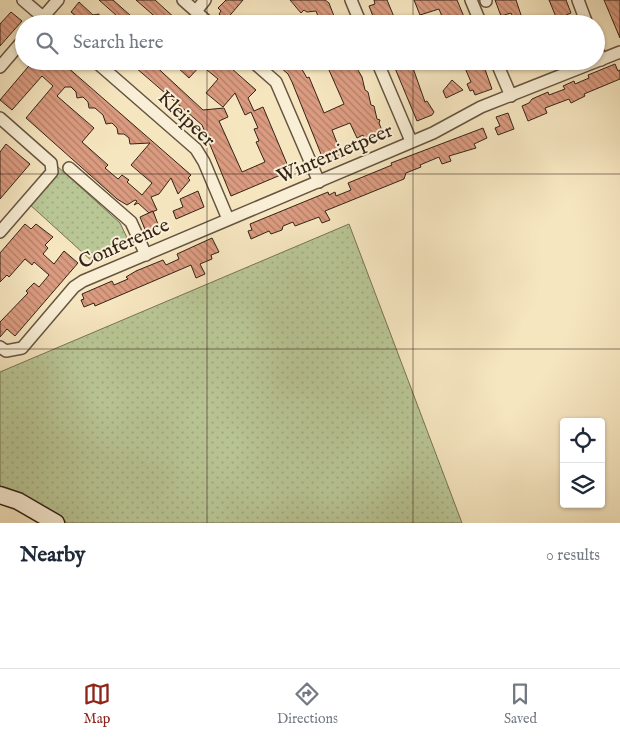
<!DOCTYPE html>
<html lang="en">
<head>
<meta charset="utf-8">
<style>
	:root { --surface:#fff; --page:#f6f6f7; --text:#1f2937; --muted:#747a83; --line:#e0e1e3; --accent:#8f2418 }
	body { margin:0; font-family:"IM FELL English",serif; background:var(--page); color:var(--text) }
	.controls { position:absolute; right:15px; bottom:15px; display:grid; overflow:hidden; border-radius:5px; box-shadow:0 1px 4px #0004 }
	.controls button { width:45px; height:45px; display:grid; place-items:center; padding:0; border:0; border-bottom:1px solid var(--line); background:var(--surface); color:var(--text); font:25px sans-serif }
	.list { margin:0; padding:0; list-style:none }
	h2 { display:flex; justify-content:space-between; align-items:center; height:65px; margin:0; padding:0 20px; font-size:21px }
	h2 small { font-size:16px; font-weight:400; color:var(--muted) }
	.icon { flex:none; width:28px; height:28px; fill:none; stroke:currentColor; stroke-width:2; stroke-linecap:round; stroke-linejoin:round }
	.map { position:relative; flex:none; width:620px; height:523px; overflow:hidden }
	.search { position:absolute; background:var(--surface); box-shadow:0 1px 4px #0004; left:15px; right:15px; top:15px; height:55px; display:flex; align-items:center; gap:12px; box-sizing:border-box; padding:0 18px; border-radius:28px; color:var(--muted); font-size:19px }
	.sheet { height:145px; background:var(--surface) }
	nav { display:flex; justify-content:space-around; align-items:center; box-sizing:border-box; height:70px; border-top:1px solid var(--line); background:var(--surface); font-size:14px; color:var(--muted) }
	nav a { display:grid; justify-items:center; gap:2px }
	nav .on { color:var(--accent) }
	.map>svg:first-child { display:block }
</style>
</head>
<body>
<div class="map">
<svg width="620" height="523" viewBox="0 0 620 523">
	<defs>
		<pattern id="grass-dots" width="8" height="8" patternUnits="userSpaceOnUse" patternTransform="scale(1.25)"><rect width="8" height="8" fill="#b9c695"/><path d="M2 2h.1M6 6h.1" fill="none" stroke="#a0aa80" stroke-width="1.8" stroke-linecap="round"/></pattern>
		<pattern id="building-back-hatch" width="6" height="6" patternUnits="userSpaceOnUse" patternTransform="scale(1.25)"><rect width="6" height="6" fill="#db9b80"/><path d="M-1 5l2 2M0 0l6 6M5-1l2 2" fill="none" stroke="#b27e68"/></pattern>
	</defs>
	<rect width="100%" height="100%" fill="#f6e6c0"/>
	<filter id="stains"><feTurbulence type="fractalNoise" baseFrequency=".004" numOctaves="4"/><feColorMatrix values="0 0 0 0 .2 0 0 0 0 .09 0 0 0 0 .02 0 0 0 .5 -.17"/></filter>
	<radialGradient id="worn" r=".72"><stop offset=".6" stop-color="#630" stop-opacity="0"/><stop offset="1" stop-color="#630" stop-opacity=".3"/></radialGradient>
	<g fill="url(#grass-dots)" stroke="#777456">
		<polygon points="57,166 120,223 131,246 93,262 28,203"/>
		<polygon points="349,224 462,523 67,523 39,503 0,487 0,372"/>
	</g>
	<g fill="url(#building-back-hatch)" stroke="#352317" fill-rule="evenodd">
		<polygon points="99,0 113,0 140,24 126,24"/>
		<polygon points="136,0 155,0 177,20 174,24 160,24 160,21"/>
		<polygon points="226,0 243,0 226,20 219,14 221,11 218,8"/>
		<polygon points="290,0 325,0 329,3 337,24 321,24 316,11 307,12 304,10 301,13"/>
		<polygon points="374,0 387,0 397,24 376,24 369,6 375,4"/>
		<polygon points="414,0 457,0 467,24 445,24 439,9 420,15"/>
		<polygon points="495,0 516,0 524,24 516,24 511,13 501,16"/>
		<polygon points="549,0 566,0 571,13 566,15 570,24 559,24"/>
		<polygon points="604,0 620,0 620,38"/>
		<polygon points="79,2 93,15 99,14 100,24 85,24 71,12"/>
		<polygon points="11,12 22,21 0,46 0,24"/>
		<path d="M33,61H70L66,66L191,175L188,178L190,180L178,194L171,178L159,194L151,197L157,210L149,213L138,203L134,205L137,201L135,200L127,205L117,199L26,118L53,86L42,76L12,110L0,100ZM65,87H71L76,92L77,98L83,97L88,102L89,108H95L103,115L106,124L112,123L117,128L118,134H124L129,138L130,144L150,143L131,165L152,183L142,195L127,182L129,180L122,175L118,179L112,174L105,168L108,165L82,142L94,128L57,96Z"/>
		<polygon points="128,61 150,61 203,110 224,108 228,117 219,121 242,172 265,162 256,142 259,141 254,129 258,128 251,112 245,115 235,93 223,107 206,93 218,79 201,65 189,78 177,67 182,61 223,61 256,90 248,98 254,111 263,107 290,171 231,196 202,125"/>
		<polygon points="273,61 305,61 300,66 307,78 309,77 324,113 344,104 325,61 356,61 355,65 362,77 365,90 368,92 371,105 374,106 377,119 380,120 379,123 385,138 372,144 369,138 365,140 363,135 357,138 350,123 332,130 342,156 334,159 332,155 323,159 292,82 288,74"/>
		<polygon points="392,61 408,61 411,69 413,68 425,102 427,101 434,112 432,115 417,121"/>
		<polygon points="462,61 482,61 492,89 475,95 473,90 470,91 467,84 471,82"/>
		<polygon points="615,64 618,71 620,70 620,79 584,94 585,96 571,103 569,99 545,108 547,113 528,121 522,106 529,103 532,99 548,92 549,95 565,89 563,86 574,81 575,84 589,78 588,75"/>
		<polygon points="452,80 463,90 446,98 443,91"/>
		<polygon points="508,113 514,129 498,135 495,128 500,126 496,117"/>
		<polygon points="483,128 487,138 474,144 476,148 449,156 451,161 442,164 439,157 420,165 421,167 406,173 404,179 325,211 330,220 322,223 319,217 295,226 293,222 283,226 282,230 271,234 269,231 251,239 248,231 252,230 250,224 328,192 329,195 335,192 336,196 351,190 348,183 392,165 391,163"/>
		<polygon points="6,144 30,164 0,199 0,152"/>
		<polygon points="198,191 204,207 176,219 173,211 183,207 180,199"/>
		<polygon points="153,211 159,227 146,232 140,217"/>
		<polygon points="25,224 31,229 36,224 53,237 45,245 48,248 43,254 54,264 64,251 78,263 15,336 7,329 0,337 0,322 28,293 26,291 34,283 39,287 49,275 34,262 32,265 25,259 9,277 7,275 0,282 0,253"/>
		<polygon points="212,238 219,252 211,255 212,259 200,264 205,274 196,278 191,265 95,306 94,303 84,307 81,300 84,299 82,294 112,281 114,285 128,279 126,277 136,271 163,260 166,265 179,259 177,254"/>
	</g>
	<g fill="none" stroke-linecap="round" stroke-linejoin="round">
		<defs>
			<g id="street">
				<polyline points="23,0 51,24"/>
				<polyline points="183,0 210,24"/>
				<polyline points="351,0 361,24"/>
				<polyline points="471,0 481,24"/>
				<polyline points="486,0 486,1"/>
				<polyline points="578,0 587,24"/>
				<polyline points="196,11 205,0"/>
				<polyline points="37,24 58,0"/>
				<polyline points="596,47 601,60"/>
				<polyline points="95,61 196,149 204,162 228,219"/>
				<polyline points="252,61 276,82 319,182"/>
				<polyline points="377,61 411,141"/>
				<polyline points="496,61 511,96"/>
				<polyline points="0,67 24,39"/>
				<polyline points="0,118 51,163 52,172 0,232"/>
				<polyline points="69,168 131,222 146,255"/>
				<polyline points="0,347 6,351 22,348 74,287 83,281 433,133 481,107 620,52"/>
			</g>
			<polyline id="secondary" points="0,495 18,501 56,523"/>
		</defs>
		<use href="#street" stroke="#655441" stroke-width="14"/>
		<use href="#secondary" stroke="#352317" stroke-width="19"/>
		<use href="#street" stroke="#f9efd6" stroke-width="11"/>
		<use href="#secondary" stroke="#f9efd6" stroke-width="16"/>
	</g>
	<path fill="none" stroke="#352317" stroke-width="1" stroke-opacity="0.55" d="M207,0V24M413,0V24M207,61V523M413,61V523M0,174H620M0,349H620"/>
	<g text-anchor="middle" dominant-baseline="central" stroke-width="4" stroke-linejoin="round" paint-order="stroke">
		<g font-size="20" fill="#352317" stroke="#f9efd6">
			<text transform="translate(186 119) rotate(44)">Kleipeer</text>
			<text transform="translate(335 154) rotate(-23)">Winterrietpeer</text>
			<text transform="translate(124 244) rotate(-24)">Conference</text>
		</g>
	</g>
	<rect width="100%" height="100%" filter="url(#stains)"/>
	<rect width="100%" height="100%" fill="url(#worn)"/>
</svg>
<div class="controls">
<button><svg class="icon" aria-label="locate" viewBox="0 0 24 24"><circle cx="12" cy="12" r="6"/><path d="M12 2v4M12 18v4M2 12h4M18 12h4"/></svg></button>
<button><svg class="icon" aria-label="layers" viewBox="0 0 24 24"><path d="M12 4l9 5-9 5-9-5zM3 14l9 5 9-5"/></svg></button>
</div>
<div class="search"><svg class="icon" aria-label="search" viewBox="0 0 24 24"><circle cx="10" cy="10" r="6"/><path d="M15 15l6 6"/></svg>Search here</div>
</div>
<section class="sheet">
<h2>Nearby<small>0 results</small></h2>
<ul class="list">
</ul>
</section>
<nav>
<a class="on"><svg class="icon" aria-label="map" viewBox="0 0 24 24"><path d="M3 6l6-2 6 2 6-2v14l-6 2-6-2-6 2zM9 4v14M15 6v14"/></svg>Map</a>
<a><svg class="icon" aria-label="directions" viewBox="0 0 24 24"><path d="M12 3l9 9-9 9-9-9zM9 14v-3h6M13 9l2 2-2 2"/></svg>Directions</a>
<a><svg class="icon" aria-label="saved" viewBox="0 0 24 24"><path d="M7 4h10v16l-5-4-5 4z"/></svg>Saved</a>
</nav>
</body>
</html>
